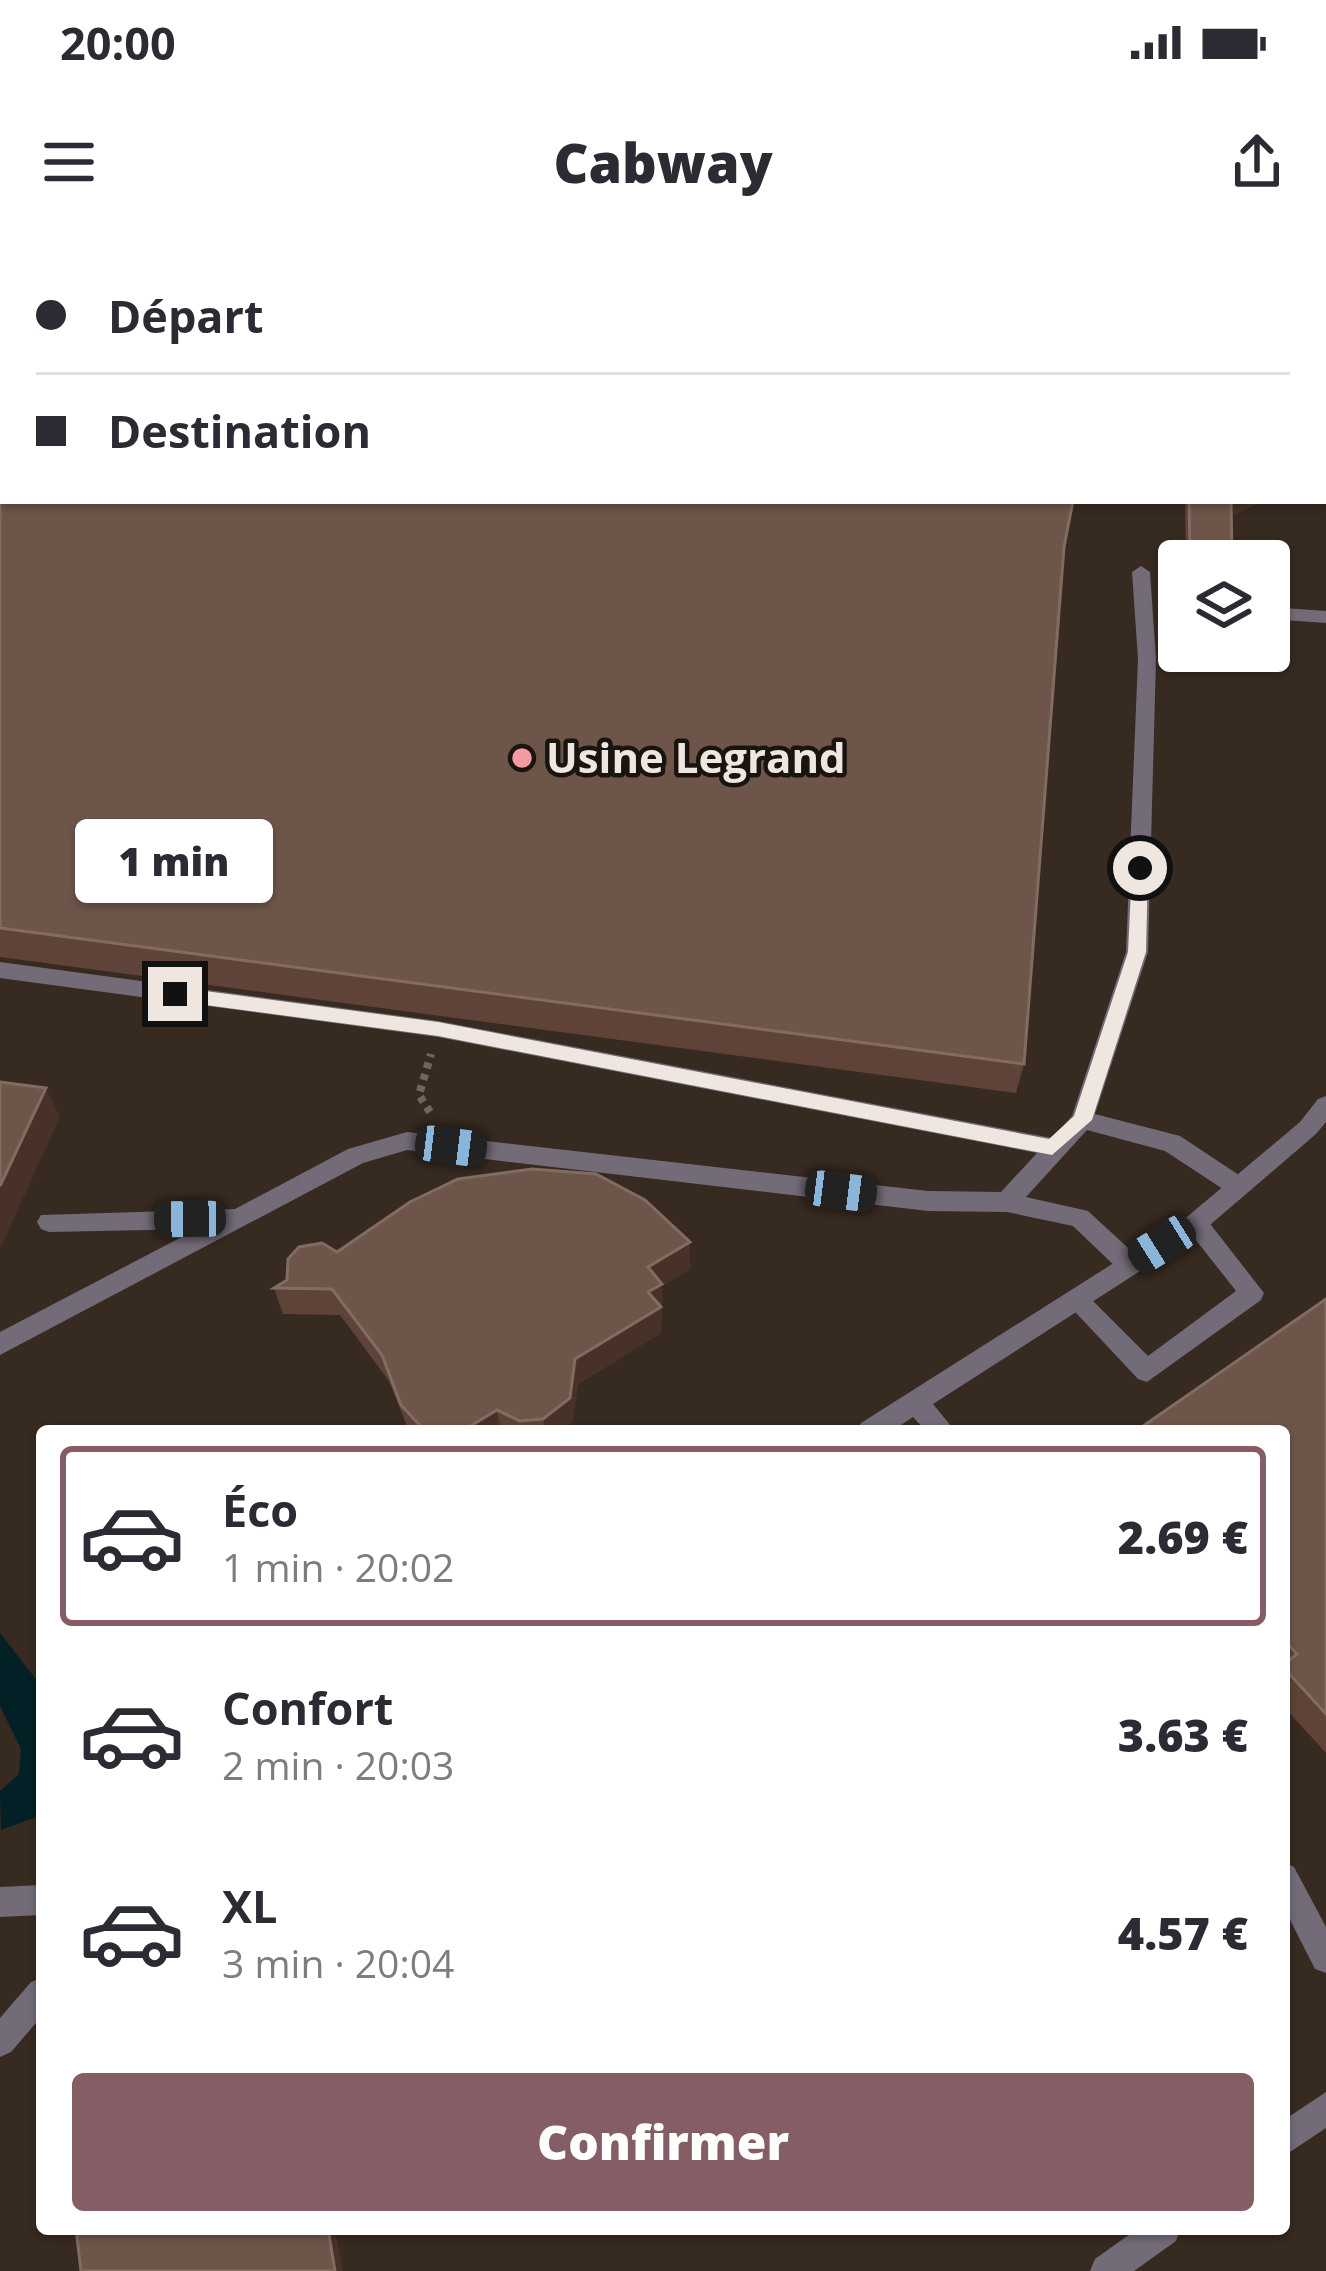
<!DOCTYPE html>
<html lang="fr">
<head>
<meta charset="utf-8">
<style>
  body { margin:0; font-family:"Open Sans",sans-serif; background:#f2f2f3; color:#2b2b33; height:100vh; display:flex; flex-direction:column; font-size:45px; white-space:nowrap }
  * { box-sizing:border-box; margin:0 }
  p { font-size:39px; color:#7c7c81 }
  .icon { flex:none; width:66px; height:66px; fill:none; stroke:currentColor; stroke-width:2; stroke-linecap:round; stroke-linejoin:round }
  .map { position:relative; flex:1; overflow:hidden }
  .panel { position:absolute; left:36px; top:1185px; width:1254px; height:810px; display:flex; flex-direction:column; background:#fff; border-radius:12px; box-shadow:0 3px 9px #0004 }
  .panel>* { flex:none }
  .banner { position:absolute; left:0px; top:0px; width:1326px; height:264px; box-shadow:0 3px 9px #0004; display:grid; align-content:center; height:264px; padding:0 36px; background:#fff }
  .buttons { position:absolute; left:1158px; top:300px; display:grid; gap:24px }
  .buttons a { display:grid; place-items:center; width:132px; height:132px; border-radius:12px; background:#fff; box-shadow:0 3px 9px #0004; font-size:60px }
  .end { position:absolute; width:54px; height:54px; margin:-27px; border:15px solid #efe6e0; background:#111; box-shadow:0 0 0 6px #111 }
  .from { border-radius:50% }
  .bubble { position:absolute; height:84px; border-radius:12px; background:#fff; box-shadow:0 3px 9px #0004; font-size:39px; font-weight:800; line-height:84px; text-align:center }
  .car { position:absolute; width:36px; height:72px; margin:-36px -18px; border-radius:15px; box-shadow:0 0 9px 3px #0007; background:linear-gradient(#222 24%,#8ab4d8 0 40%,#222 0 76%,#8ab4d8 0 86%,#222 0) }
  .banner b { display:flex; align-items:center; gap:42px; height:114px; font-size:45px }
  .banner b+b { border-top:3px solid #e1e1e2 }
  .banner i { width:30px; height:30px; background:#2b2b33 }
  ul { padding:21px 0 0; list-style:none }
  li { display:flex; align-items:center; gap:36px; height:180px; margin:0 24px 18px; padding:0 12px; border:6px solid transparent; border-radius:12px }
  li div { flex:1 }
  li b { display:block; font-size:45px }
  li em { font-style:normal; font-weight:800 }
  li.active { border-color:#855d65 }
  li>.icon { width:108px; height:108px; stroke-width:1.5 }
  .cta { display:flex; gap:24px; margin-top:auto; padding:24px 36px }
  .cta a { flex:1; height:138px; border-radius:12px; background:#855d65; color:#fff; font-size:48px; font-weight:800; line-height:138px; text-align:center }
  .status { display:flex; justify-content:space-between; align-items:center; height:84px; padding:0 60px; background:#fff; direction:ltr }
  .status svg { height:33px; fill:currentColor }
  header { display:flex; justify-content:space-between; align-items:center; height:156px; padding:0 36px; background:#fff; font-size:54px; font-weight:800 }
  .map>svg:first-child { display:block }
  .water { fill:#022025 }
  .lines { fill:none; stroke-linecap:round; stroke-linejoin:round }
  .path { stroke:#71665d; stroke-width:8; stroke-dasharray:6 6; stroke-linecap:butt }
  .lane { fill:#736c78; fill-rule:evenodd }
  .street { fill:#736c78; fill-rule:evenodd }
  .wall { fill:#5f4338 }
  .shaded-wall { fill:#483227 }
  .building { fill:#6e554a; stroke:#826c61; stroke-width:3 }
  .route { fill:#efe6e0 }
  .poi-dot { fill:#f49aa3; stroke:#1a1410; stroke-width:4.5 }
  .labels { text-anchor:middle; stroke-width:9; stroke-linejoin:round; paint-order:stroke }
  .poi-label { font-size:42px; font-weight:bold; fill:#efe6e0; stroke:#1a1410; text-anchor:start }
</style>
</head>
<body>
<div class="status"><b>20:00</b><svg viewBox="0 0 49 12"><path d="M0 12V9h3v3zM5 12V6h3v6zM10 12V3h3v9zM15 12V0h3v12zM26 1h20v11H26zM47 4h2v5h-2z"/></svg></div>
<header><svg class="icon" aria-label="menu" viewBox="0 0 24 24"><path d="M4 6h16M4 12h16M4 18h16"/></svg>Cabway<svg class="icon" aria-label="share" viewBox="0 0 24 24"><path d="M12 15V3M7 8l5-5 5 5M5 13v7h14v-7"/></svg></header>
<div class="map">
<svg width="1326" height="2031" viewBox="0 0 1326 2031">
  <rect width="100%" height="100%" fill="#372a20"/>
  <path class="water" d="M 0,1393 L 42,1447 L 42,1575 L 1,1590 L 0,1551 L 19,1534 L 21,1509 L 0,1466 Z"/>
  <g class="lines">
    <path class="path" d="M 430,872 L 419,855 L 431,814"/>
    <path class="lane" d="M 82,0 L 127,0 L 129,3 L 84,3 Z
      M 1323,122 L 1326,123 L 1326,133 L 1323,132 Z
      M 1141,326 L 1150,332 L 1156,419 L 1148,712 L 1095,874 L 1180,896 L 1245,939 L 1249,946 L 1245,953 L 1229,953 L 1165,911 L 1087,890 L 1026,957 L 1088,971 L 1138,1017 L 1141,1024 L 1138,1031 L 1120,1031 L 1073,986 L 1007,972 L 928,971 L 407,910 L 363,923 L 0,1115 L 0,1092 L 197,989 L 49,992 L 41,989 L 37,982 L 41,975 L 235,969 L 348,909 L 407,892 L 928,951 L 1001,952 L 1037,913 L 438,797 L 0,738 L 0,722 L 438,781 L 1052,898 L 1072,876 L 1126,712 L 1138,419 L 1132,332 Z
      M 1269,367 L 1326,371 L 1326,383 L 1269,379 Z
      M 1196,973 L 1204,976 L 1264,1053 L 1261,1060 L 1147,1142 L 1138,1139 L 1064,1060 L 1067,1053 L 1076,1050 L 1085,1053 L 1148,1116 L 1236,1051 L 1188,990 L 1184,983 L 1188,976 Z
      M 1326,1852 L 1326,1888 L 1284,1916 L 1284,1880 Z
      M 1137,1989 L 1180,1989 L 1176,2001 L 1134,2031 L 1090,2031 L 1095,2019 Z"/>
    <path class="street" d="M 1326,856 L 1326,882 L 1316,894 L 1204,990 L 933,1164 L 955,1191 L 926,1191 L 913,1177 L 892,1191 L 857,1191 L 861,1183 L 1188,976 L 1300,882 L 1318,859 Z
      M 1284,1622 L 1294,1627 L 1326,1687 L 1326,1733 L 1315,1729 L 1284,1668 Z
      M 42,1645 L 42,1675 L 0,1677 L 0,1647 Z
      M 42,1738 L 42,1776 L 11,1812 L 0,1817 L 0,1778 L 31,1742 Z"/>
  </g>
  <path class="wall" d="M 0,143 L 1064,307 L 1024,824 L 1016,853 L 0,717 Z
    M 1185,261 L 1263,261 L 1231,276 L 1232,316 L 1230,321 L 1186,321 Z
    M 690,1002 L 690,1029 L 662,1046 L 661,1093 L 578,1144 L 572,1182 L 561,1191 L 409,1191 L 389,1141 L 340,1075 L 283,1074 L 274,1048 L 337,1012 Z
    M 1326,1059 L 1326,1513 L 1284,1467 L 1284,1191 Z"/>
  <path class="shaded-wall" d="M 1236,261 L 1263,261 L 1226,278 L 1231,263 Z
    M 46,848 L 60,877 L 0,1009 L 0,946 Z
    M 690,1002 L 690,1029 L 662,1046 L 661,1093 L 578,1144 L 572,1182 L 561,1191 L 545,1191 L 543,1179 L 575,1119 L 648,1027 Z
    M 497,1170 L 501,1191 L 462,1191 Z
    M 328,1989 L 335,1989 L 343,2031 L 335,2031 Z"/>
  <path class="building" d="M 634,0 L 905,0 L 904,3 L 633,3 Z
    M 0,143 L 3,144 L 3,261 L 1073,261 L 1064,307 L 1024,824 L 0,688 Z
    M 1189,261 L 1236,261 L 1231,263 L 1232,316 L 1190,312 Z
    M 0,842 L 46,848 L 0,946 Z
    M 532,929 L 596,934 L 645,960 L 690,1002 L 648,1027 L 662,1044 L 648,1052 L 661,1067 L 575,1119 L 570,1158 L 543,1179 L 520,1181 L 497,1170 L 462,1191 L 425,1191 L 401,1165 L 382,1115 L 332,1049 L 274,1048 L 287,1040 L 288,1019 L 299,1007 L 322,1003 L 337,1012 L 410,962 L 458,939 Z
    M 1326,1059 L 1326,1474 L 1284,1428 L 1284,1424 L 1297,1414 L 1284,1400 L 1284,1388 L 1287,1386 L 1284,1383 L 1284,1191 L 1136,1191 Z
    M 76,1989 L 328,1989 L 335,2031 L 81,2031 Z"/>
  <path class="route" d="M 1140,622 L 1148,628 L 1146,712 L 1092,880 L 1052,915 L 438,796 L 175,761 L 166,754 L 175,747 L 438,782 L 1049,899 L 1074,876 L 1128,712 L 1132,628 Z"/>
  <circle class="poi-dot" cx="522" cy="518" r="12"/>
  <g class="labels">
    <g class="poi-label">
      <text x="546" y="533">Usine Legrand</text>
    </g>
  </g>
</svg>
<div class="buttons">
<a><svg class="icon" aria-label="layers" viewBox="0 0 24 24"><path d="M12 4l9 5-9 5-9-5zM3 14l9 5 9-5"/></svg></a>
</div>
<i class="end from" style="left:1140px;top:628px"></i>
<i class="end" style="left:175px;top:754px"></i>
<div class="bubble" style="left:75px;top:579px;width:198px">1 min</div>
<i class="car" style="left:451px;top:906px;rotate:97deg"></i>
<i class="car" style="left:841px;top:951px;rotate:97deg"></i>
<i class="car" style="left:190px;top:979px;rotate:269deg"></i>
<i class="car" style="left:1162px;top:1004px;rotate:238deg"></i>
<div class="banner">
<b><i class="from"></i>Départ</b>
<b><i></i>Destination</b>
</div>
<section class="panel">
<ul>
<li class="active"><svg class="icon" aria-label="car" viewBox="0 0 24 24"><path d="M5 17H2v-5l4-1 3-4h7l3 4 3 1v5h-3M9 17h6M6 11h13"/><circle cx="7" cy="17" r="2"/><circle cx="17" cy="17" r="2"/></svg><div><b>Éco</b><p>1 min · 20:02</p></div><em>2.69 €</em></li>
<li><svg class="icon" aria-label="car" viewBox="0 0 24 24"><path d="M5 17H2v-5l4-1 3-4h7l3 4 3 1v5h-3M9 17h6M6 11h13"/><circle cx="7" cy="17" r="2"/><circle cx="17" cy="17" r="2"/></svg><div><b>Confort</b><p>2 min · 20:03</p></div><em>3.63 €</em></li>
<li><svg class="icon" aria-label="car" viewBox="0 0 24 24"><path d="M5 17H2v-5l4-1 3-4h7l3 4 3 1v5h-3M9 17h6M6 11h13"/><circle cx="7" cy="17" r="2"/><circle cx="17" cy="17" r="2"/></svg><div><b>XL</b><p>3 min · 20:04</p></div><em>4.57 €</em></li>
</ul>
<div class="cta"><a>Confirmer</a></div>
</section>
</div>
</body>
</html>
